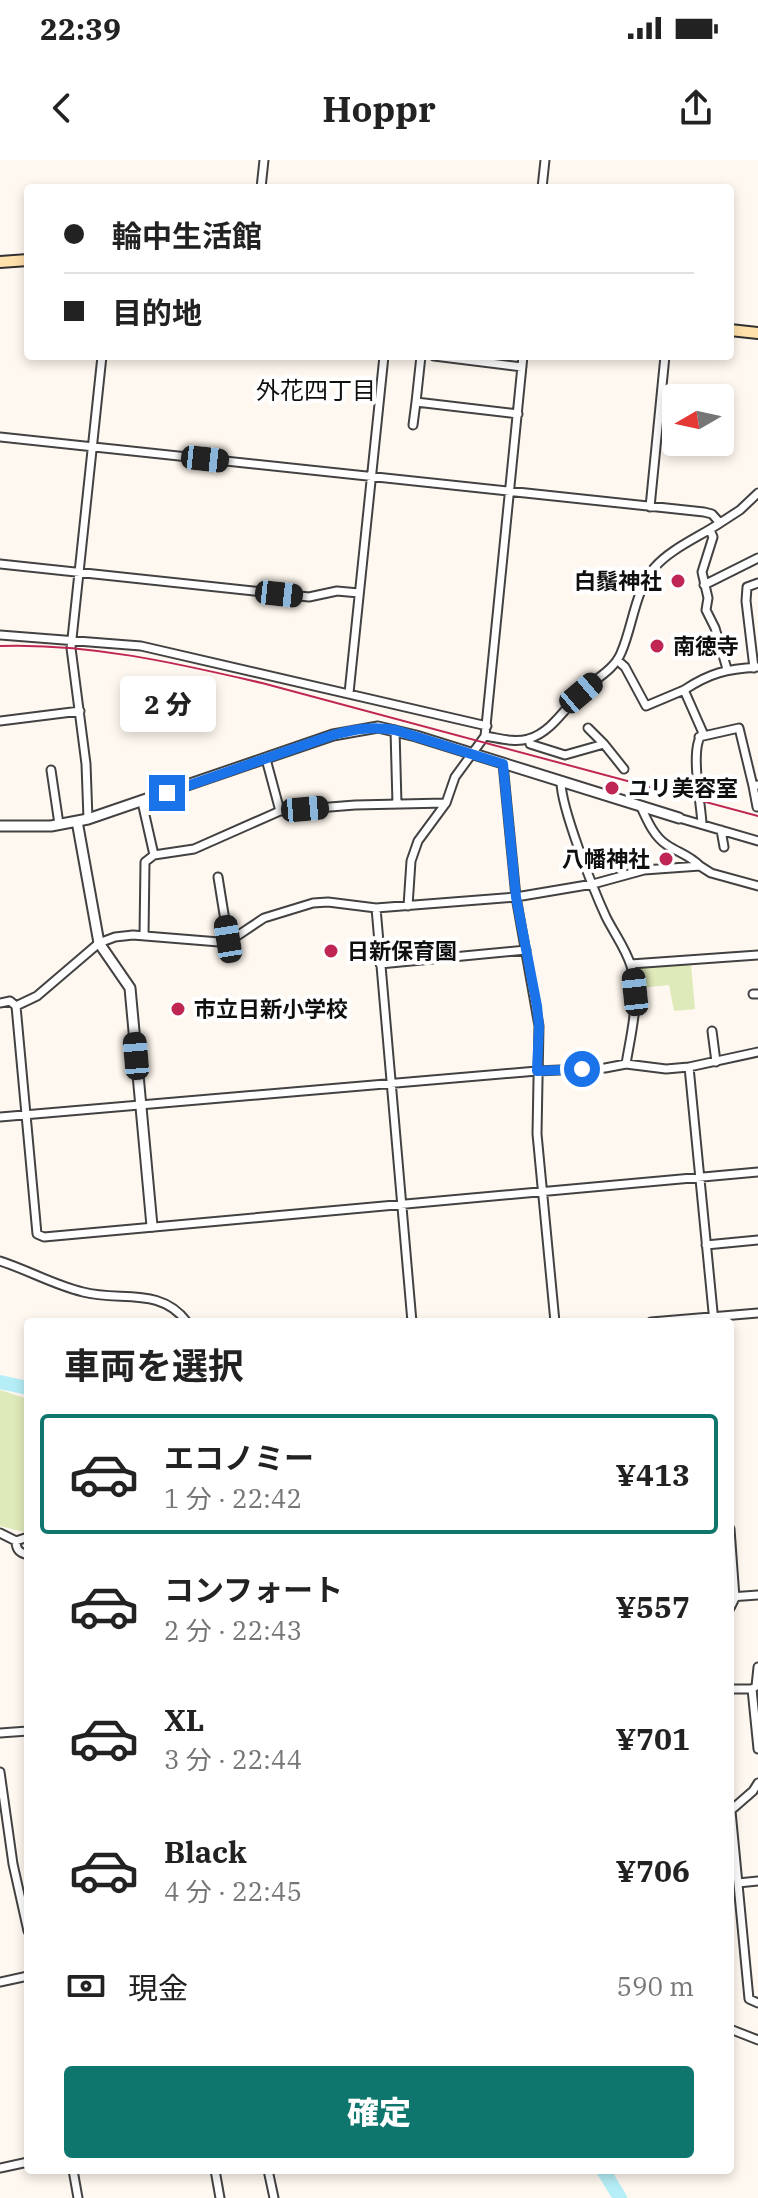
<!DOCTYPE html>
<html lang="ja">
<head>
<meta charset="utf-8">
<style>
  body { margin:0; font-family:"IBM Plex Serif","Noto Sans JP",serif; background:#f2f2f2; color:#222; height:100vh; display:flex; flex-direction:column; font-size:30px; white-space:nowrap }
  * { box-sizing:border-box; margin:0 }
  p { font-size:26px; color:#767676 }
  .icon { flex:none; width:44px; height:44px; fill:none; stroke:currentColor; stroke-width:2; stroke-linecap:round; stroke-linejoin:round }
  .map { position:relative; flex:1; overflow:hidden }
  .side { position:absolute; left:24px; top:1158px; width:710px; height:856px; display:flex; flex-direction:column; background:#fff; border-radius:8px; box-shadow:0 4px 12px #0003 }
  .side>* { flex:none }
  .guide { position:absolute; left:24px; top:24px; width:710px; height:176px; border-radius:8px; box-shadow:0 4px 12px #0003; display:grid; align-content:center; height:176px; padding:0 40px; background:#fff }
  .needle { width:52px; rotate:261deg }
  .fabs { position:absolute; left:662px; top:224px; display:grid; gap:16px }
  .fabs a { display:grid; place-items:center; width:72px; height:72px; border-radius:8px; background:#fff; box-shadow:0 4px 12px #0003; font-size:40px }
  .end { position:absolute; width:36px; height:36px; margin:-18px; border:10px solid #1a73e8; background:#fff; box-shadow:0 0 0 4px #fff }
  .from { border-radius:50% }
  .bubble { position:absolute; height:56px; border-radius:8px; background:#fff; box-shadow:0 4px 12px #0003; font-size:26px; font-weight:800; line-height:56px; text-align:center }
  .car { position:absolute; width:24px; height:48px; margin:-24px -12px; border-radius:10px; box-shadow:0 0 6px 2px #0007; background:linear-gradient(#222 24%,#8ab4d8 0 40%,#222 0 76%,#8ab4d8 0 86%,#222 0) }
  .guide b { display:flex; align-items:center; gap:28px; height:76px; font-size:30px }
  .guide b+b { border-top:2px solid #e0e0e0 }
  .guide i { width:20px; height:20px; background:#222 }
  ul { padding:0; list-style:none }
  li { display:flex; align-items:center; gap:24px; height:120px; margin:0 16px 12px; padding:0 24px; border:4px solid transparent; border-radius:8px }
  li div { flex:1 }
  li b { display:block; font-size:30px }
  li em { font-style:normal; font-weight:800 }
  li.current { border-color:#0f766e }
  li>.icon { width:72px; height:72px; stroke-width:1.5 }
  h2 { padding:0 40px; font-size:36px; line-height:96px }
  .pay { display:flex; align-items:center; gap:20px; height:88px; padding:0 40px; font-size:30px }
  .pay p { margin-inline-start:auto }
  .action { display:flex; gap:16px; margin-top:auto; padding:16px 40px }
  .action a { flex:1; height:92px; border-radius:8px; background:#0f766e; color:#fff; font-size:32px; font-weight:800; line-height:92px; text-align:center }
  .status { display:flex; justify-content:space-between; align-items:center; height:56px; padding:0 40px; background:#fff; direction:ltr }
  .status svg { height:22px; fill:currentColor }
  header { display:flex; justify-content:space-between; align-items:center; height:104px; padding:0 40px; background:#fff; font-size:36px; font-weight:800 }
  .map>svg:first-child { display:block }
  .green { fill:#dfeaba }
  .lines { fill:none; stroke-linecap:round; stroke-linejoin:round }
  .river { stroke:#b5eef6; stroke-width:14 }
  .minor-casing { stroke:#424242; stroke-width:11 }
  .tertiary-casing { stroke:#424242; stroke-width:13 }
  .secondary-casing { stroke:#313131; stroke-width:14 }
  .minor { stroke:#fff; stroke-width:7 }
  .tertiary { stroke:#fff; stroke-width:9 }
  .secondary { stroke:#ffe1ac; stroke-width:10 }
  .rail { stroke:#bf2654; stroke-width:2 }
  .route { stroke:#1a73e8; stroke-width:10 }
  .poi-dot { fill:#bf2654; stroke:#fff; stroke-width:3 }
  .labels { text-anchor:middle; stroke-width:8; stroke-linejoin:round; paint-order:stroke }
  .poi-label { font-size:22px; font-weight:bold; fill:#0f0f0f; stroke:#fff; text-anchor:start }
  .neighbourhood-label { font-size:24px; fill:#0f0f0f; stroke:#fff }
</style>
</head>
<body>
<div class="status"><b>22:39</b><svg viewBox="0 0 49 12"><path d="M0 12V9h3v3zM5 12V6h3v6zM10 12V3h3v9zM15 12V0h3v12zM26 1h20v11H26zM47 4h2v5h-2z"/></svg></div>
<header><svg class="icon" aria-label="back" viewBox="0 0 24 24"><path d="M15 5l-7 7 7 7"/></svg>Hoppr<svg class="icon" aria-label="share" viewBox="0 0 24 24"><path d="M12 15V3M7 8l5-5 5 5M5 13v7h14v-7"/></svg></header>
<div class="map">
<svg width="758" height="2038" viewBox="0 0 758 2038">
  <rect width="100%" height="100%" fill="#fff8f0"/>
  <path class="green" d="M 691,804 L 695,849 L 674,851 L 669,825 L 641,828 L 637,808 Z
    M 0,1230 L 28,1239 L 28,1373 L 0,1366 Z"/>
  <g class="lines">
    <path class="river" d="M 0,1222 L 28,1228
      M 603,2010 L 620,2038"/>
    <defs>
      <path id="minor" d="M 261,28 L 264,0
        M 542,28 L 545,0
        M 421,196 L 416,242 L 518,254
        M 434,196 L 522,207
        M 413,265 L 416,242
        M 0,277 L 704,352 L 712,354 L 720,363 L 740,350 L 758,333
        M 650,347 L 665,196
        M 710,370 L 713,377 L 702,412 L 708,438 L 706,450 L 715,468 L 727,509
        M 0,404 L 309,437 L 337,431 L 359,433
        M 704,425 L 758,398
        M 0,475 L 141,486 L 487,566
        M 617,500 L 625,507 L 646,546 L 684,530
        M 754,508 L 746,441 L 747,427 L 758,423
        M 349,533 L 384,196
        M 0,561 L 80,551
        M 588,568 L 604,584
        M 395,570 L 397,644
        M 485,576 C 499,578 514,583 528,579 C 551,573 566,547 582,531 C 595,519 614,510 621,493 C 633,466 634,433 654,408 C 670,389 699,377 720,363
        M 699,577 L 739,568 L 753,626 L 758,625
        M 529,579 L 530,584 L 565,595 L 604,584 L 624,609
        M 266,599 L 280,651
        M 503,604 L 516,737 L 539,866 L 537,974 L 555,1162
        M 51,610 L 59,664
        M 561,622 C 561,648 594,731 606,757 C 614,773 626,789 631,806 C 641,837 631,873 626,904
        M 753,626 L 757,647
        M 142,642 L 154,695 L 145,702 L 144,776
        M 641,647 C 647,660 654,677 667,685 C 679,693 689,695 700,706
        M 679,658 L 758,681
        M 88,659 L 86,604 L 71,488 L 102,196
        M 702,664 C 701,642 689,586 703,573 L 684,530 C 710,513 726,509 758,507
        M 721,670 L 724,687
        M 154,695 L 194,689 L 280,651 L 355,645 L 446,643
        M 218,717 L 228,779
        M 408,746 L 411,701 L 418,681 L 446,643 L 455,617 L 485,576 L 523,196
        M 376,748 L 412,1162
        M 380,804 L 526,790
        M 631,804 L 758,795
        M 753,834 L 758,834
        M 0,843 L 10,841 L 16,846 L 37,836 L 99,783 L 115,777 L 133,775 L 219,782 L 234,778 L 264,758 L 313,743 L 328,742 L 376,748 L 516,737 L 593,724 L 644,710 L 700,706 L 711,713 L 758,726
        M 16,846 L 37,1074 L 44,1077 L 758,1012
        M 712,871 L 716,902
        M 689,907 L 714,1162
        M 0,957 L 537,911 L 605,908 L 626,904 L 666,909 L 689,907 L 758,892
        M 706,1085 L 758,1080
        M 0,1101 C 28,1110 54,1125 83,1132 C 120,1142 160,1126 187,1162
        M 651,1162 L 758,1153
        M 730,1369 L 735,1438 L 730,1448
        M 0,1373 L 16,1381
        M 28,1377 L 16,1381 C 16,1390 20,1393 28,1395
        M 730,1437 L 758,1435
        M 758,1507 L 756,1526 L 752,1529 L 758,1589
        M 730,1529 L 752,1529
        M 0,1573 L 28,1571
        M 0,1612 L 13,1704 L 28,1771
        M 730,1651 L 753,1631 L 758,1623
        M 731,1651 L 749,1839 L 758,1843
        M 738,1723 L 758,1721
        M 0,1822 L 28,1816
        M 730,1869 L 758,1880
        M 0,2008 L 28,2002
        M 73,2010 L 78,2038
        M 215,2010 L 220,2038
        M 268,2010 L 274,2038"/>
      <path id="tertiary" d="M 77,661 L 99,783 L 130,828 L 152,1066
        M 0,666 L 51,666 L 88,659 L 333,575 L 378,567 L 416,576 L 679,658"/>
      <path id="secondary" d="M 0,102 L 28,100
        M 730,170 L 758,173"/>
    </defs>
    <use href="#minor" class="minor-casing"/>
    <use href="#tertiary" class="tertiary-casing"/>
    <use href="#secondary" class="secondary-casing"/>
    <use href="#minor" class="minor"/>
    <use href="#tertiary" class="tertiary"/>
    <use href="#secondary" class="secondary"/>
    <path class="rail" d="M 0,486 C 89,483 176,503 262,523 L 758,656"/>
  </g>
  <g class="lines">
    <path class="route" d="M 167,633 L 333,575 C 355,569 373,566 395,570 L 503,604 L 516,737 L 537,846 L 539,866 L 537,911 L 582,909"/>
  </g>
  <g class="poi-dot">
    <circle cx="678" cy="421" r="8"/>
    <circle cx="657" cy="486" r="8"/>
    <circle cx="612" cy="628" r="8"/>
    <circle cx="666" cy="699" r="8"/>
    <circle cx="331" cy="791" r="8"/>
    <circle cx="178" cy="849" r="8"/>
  </g>
  <g class="labels">
    <g class="poi-label">
      <text x="662" y="429" text-anchor="end">白鬚神社</text>
      <text x="673" y="494">南徳寺</text>
      <text x="628" y="636">ユリ美容室</text>
      <text x="650" y="707" text-anchor="end">八幡神社</text>
      <text x="347" y="799">日新保育園</text>
      <text x="194" y="857">市立日新小学校</text>
    </g>
    <g class="neighbourhood-label">
      <text x="316" y="239">外花四丁目</text>
    </g>
  </g>
</svg>
<div class="fabs">
<a><svg class="needle" viewBox="-14 -14 28 28"><path d="M0-13l5 13h-10z" fill="#e53935"/><path d="M0 13l5-13h-10z" fill="#767676"/></svg></a>
</div>
<i class="end from" style="left:582px;top:909px"></i>
<i class="end" style="left:167px;top:633px"></i>
<div class="bubble" style="left:120px;top:516px;width:96px">2 分</div>
<i class="car" style="left:205px;top:299px;rotate:96deg"></i>
<i class="car" style="left:279px;top:434px;rotate:96deg"></i>
<i class="car" style="left:581px;top:533px;rotate:50deg"></i>
<i class="car" style="left:305px;top:649px;rotate:85deg"></i>
<i class="car" style="left:228px;top:779px;rotate:351deg"></i>
<i class="car" style="left:635px;top:832px;rotate:354deg"></i>
<i class="car" style="left:136px;top:896px;rotate:355deg"></i>
<div class="guide">
<b><i class="from"></i>輪中生活館</b>
<b><i></i>目的地</b>
</div>
<section class="side">
<h2>車両を選択</h2>
<ul>
<li class="current"><svg class="icon" aria-label="car" viewBox="0 0 24 24"><path d="M5 17H2v-5l4-1 3-4h7l3 4 3 1v5h-3M9 17h6M6 11h13"/><circle cx="7" cy="17" r="2"/><circle cx="17" cy="17" r="2"/></svg><div><b>エコノミー</b><p>1 分 · 22:42</p></div><em>¥413</em></li>
<li><svg class="icon" aria-label="car" viewBox="0 0 24 24"><path d="M5 17H2v-5l4-1 3-4h7l3 4 3 1v5h-3M9 17h6M6 11h13"/><circle cx="7" cy="17" r="2"/><circle cx="17" cy="17" r="2"/></svg><div><b>コンフォート</b><p>2 分 · 22:43</p></div><em>¥557</em></li>
<li><svg class="icon" aria-label="car" viewBox="0 0 24 24"><path d="M5 17H2v-5l4-1 3-4h7l3 4 3 1v5h-3M9 17h6M6 11h13"/><circle cx="7" cy="17" r="2"/><circle cx="17" cy="17" r="2"/></svg><div><b>XL</b><p>3 分 · 22:44</p></div><em>¥701</em></li>
<li><svg class="icon" aria-label="car" viewBox="0 0 24 24"><path d="M5 17H2v-5l4-1 3-4h7l3 4 3 1v5h-3M9 17h6M6 11h13"/><circle cx="7" cy="17" r="2"/><circle cx="17" cy="17" r="2"/></svg><div><b>Black</b><p>4 分 · 22:45</p></div><em>¥706</em></li>
</ul>
<div class="pay"><svg class="icon" aria-label="cash" viewBox="0 0 24 24"><path d="M3 7h18v10H3z"/><circle cx="12" cy="12" r="2"/></svg>現金<p>590 m</p></div>
<div class="action"><a>確定</a></div>
</section>
</div>
</body>
</html>
